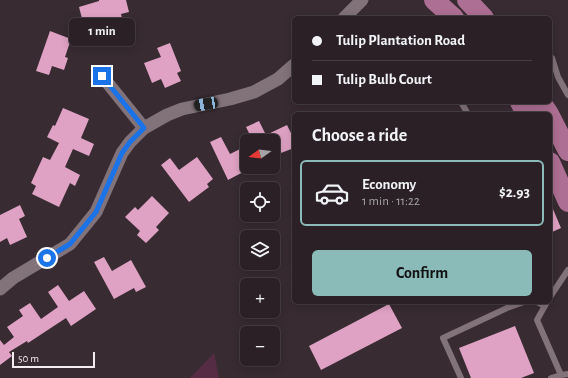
<!DOCTYPE html>
<html lang="en">
<head>
<meta charset="utf-8">
<style>
  body { margin:0; font-family:"Alegreya Sans",sans-serif; background:#32282e; color:#f1f3f6; height:100vh; display:flex; flex-direction:column; font-size:15px; white-space:nowrap }
  * { box-sizing:border-box; margin:0 }
  p { font-size:13px; color:#a5a3a7 }
  .icon { flex:none; width:22px; height:22px; fill:none; stroke:currentColor; stroke-width:2; stroke-linecap:round; stroke-linejoin:round }
  .map { position:relative; flex:1; overflow:hidden }
  .details { position:absolute; left:292px; top:112px; width:260px; height:192px; display:flex; flex-direction:column; background:#2a2026; border-radius:6px; box-shadow:0 2px 10px #0003,0 0 0 1px #463e43 }
  .details>* { flex:none }
  .hud { position:absolute; left:292px; top:16px; width:260px; height:88px; border-radius:6px; box-shadow:0 2px 10px #0003,0 0 0 1px #463e43; display:grid; align-content:center; height:88px; padding:0 20px; background:#2a2026 }
  .needle { width:26px; rotate:255deg }
  .tools { position:absolute; left:240px; top:134px; display:grid; gap:8px }
  .tools a { display:grid; place-items:center; width:40px; height:40px; border-radius:6px; background:#2a2026; box-shadow:0 2px 10px #0003,0 0 0 1px #463e43; font-size:20px }
  .scale { position:absolute; left:12px; bottom:10px; width:83px; box-sizing:border-box; padding-left:4px; border:2px solid #f4ebf0; border-top:0; font-size:11px; line-height:14px; white-space:nowrap; color:#f4ebf0; -webkit-text-stroke:3px #382b32; paint-order:stroke }
  .end { position:absolute; width:18px; height:18px; margin:-9px; border:5px solid #1a73e8; background:#fff; box-shadow:0 0 0 2px #fff }
  .from { border-radius:50% }
  .bubble { position:absolute; height:28px; border-radius:6px; background:#2a2026; box-shadow:0 2px 10px #0003,0 0 0 1px #463e43; font-size:13px; font-weight:700; line-height:28px; text-align:center }
  .car { position:absolute; width:12px; height:24px; margin:-12px -6px; border-radius:5px; box-shadow:0 0 3px 1px #0007; background:linear-gradient(#222 24%,#8ab4d8 0 40%,#222 0 76%,#8ab4d8 0 86%,#222 0) }
  .hud b { display:flex; align-items:center; gap:14px; height:38px; font-size:15px }
  .hud b+b { border-top:1px solid #463e43 }
  .hud i { width:10px; height:10px; background:#f1f3f6 }
  ul { padding:0; list-style:none }
  li { display:flex; align-items:center; gap:12px; height:66px; margin:0 8px 6px; padding:0 12px; border:2px solid transparent; border-radius:6px }
  li div { flex:1 }
  li b { display:block; font-size:15px }
  li em { font-style:normal; font-weight:700 }
  li.on { border-color:#8bbbb9 }
  li>.icon { width:36px; height:36px; stroke-width:1.5 }
  h2 { padding:0 20px; font-size:18px; line-height:48px }
  .cta { display:flex; gap:8px; margin-top:auto; padding:8px 20px }
  .cta a { flex:1; height:46px; border-radius:6px; background:#8bbbb9; color:#111; font-size:16px; font-weight:700; line-height:46px; text-align:center }
  .map>svg:first-child { display:block }
  .green { fill:#552c44 }
  .building { fill:#dfa2c4 }
  .lines { fill:none; stroke-linecap:round; stroke-linejoin:round }
  .service { stroke:#82727a; stroke-width:6 }
  .minor { stroke:#82727a; stroke-width:13 }
  .primary { stroke:#ad6f93; stroke-width:20 }
  .route { stroke:#1a73e8; stroke-width:5 }
</style>
</head>
<body>
<div class="map">
<svg width="568" height="378" viewBox="0 0 568 378">
  <rect width="100%" height="100%" fill="#382b32"/>
  <path class="green" d="M 214,353 L 219,378 L 190,378 Z"/>
  <path class="building" d="M 99,0 L 126,0 L 129,12 L 121,14 L 125,32 L 113,35 L 111,27 L 86,34 L 79,7 L 99,1 Z
    M 50,31 L 71,39 L 65,57 L 68,58 L 64,70 L 52,66 L 49,75 L 36,71 Z
    M 170,43 L 181,71 L 177,73 L 181,81 L 165,88 L 161,79 L 152,83 L 144,63 L 161,57 L 157,48 Z
    M 63,108 L 89,119 L 81,138 L 94,144 L 89,156 L 73,149 L 65,167 L 80,175 L 75,186 L 70,183 L 59,207 L 32,194 L 36,186 L 31,183 L 43,157 L 50,160 L 59,143 L 47,137 L 53,125 L 55,126 Z
    M 259,121 L 266,135 L 287,125 L 294,139 L 294,148 L 273,156 L 273,141 L 253,141 L 246,127 Z
    M 221,137 L 230,154 L 244,147 L 247,153 L 247,170 L 228,180 L 210,142 Z
    M 197,157 L 213,179 L 207,184 L 209,187 L 189,202 L 161,165 L 170,158 L 179,170 Z
    M 152,196 L 169,213 L 156,227 L 159,230 L 146,243 L 137,235 L 140,231 L 125,217 L 135,207 L 138,210 Z
    M 550,202 L 561,228 L 550,233 Z
    M 20,205 L 25,216 L 19,219 L 27,237 L 10,245 L 7,238 L 0,242 L 0,215 Z
    M 104,257 L 112,271 L 131,260 L 146,287 L 136,292 L 134,288 L 114,299 L 94,262 Z
    M 58,285 L 69,301 L 84,291 L 96,309 L 71,326 L 66,318 L 28,343 L 27,341 L 9,352 L 12,356 L 0,365 L 0,340 L 4,345 L 14,337 L 7,327 L 23,316 L 19,310 L 30,303 L 41,319 L 58,307 L 48,292 Z
    M 389,304 L 402,328 L 321,370 L 309,346 Z
    M 515,326 L 534,373 L 521,378 L 471,378 L 459,348 Z"/>
  <g class="lines">
    <path class="service" d="M 550,57 L 552,58 L 558,77 L 568,95
      M 461,102 L 468,114
      M 550,297 L 568,270
      M 537,302 L 545,306
      M 547,302 L 537,320 L 561,375 L 568,374
      M 461,378 L 443,338 L 507,308 L 524,302
      M 551,378 L 561,375"/>
    <path class="minor" d="M 344,18 L 362,0
      M 102,76 L 144,128
      M 0,289 L 13,278 L 70,244 L 96,212 L 122,153 L 130,142 L 144,128 L 167,115 L 182,109 L 230,99 L 254,92 L 278,79 L 294,65"/>
    <path class="primary" d="M 434,0 L 454,18
      M 467,0 L 484,18
      M 520,102 L 526,114
      M 541,102 L 549,114
      M 550,116 L 568,151
      M 550,162 L 568,202"/>
  </g>
  <g class="lines">
    <path class="route" d="M 47,258 L 70,244 L 96,212 L 122,153 L 130,142 L 144,128 L 102,76"/>
  </g>
</svg>
<div class="tools">
<a><svg class="needle" viewBox="-14 -14 28 28"><path d="M0-13l5 13h-10z" fill="#e53935"/><path d="M0 13l5-13h-10z" fill="#a5a3a7"/></svg></a>
<a><svg class="icon" aria-label="locate" viewBox="0 0 24 24"><circle cx="12" cy="12" r="6"/><path d="M12 2v4M12 18v4M2 12h4M18 12h4"/></svg></a>
<a><svg class="icon" aria-label="layers" viewBox="0 0 24 24"><path d="M12 4l9 5-9 5-9-5zM3 14l9 5 9-5"/></svg></a>
<a>+</a>
<a>−</a>
</div>
<div class="scale">50 m</div>
<i class="end from" style="left:47px;top:258px"></i>
<i class="end" style="left:102px;top:76px"></i>
<div class="bubble" style="left:69px;top:18px;width:66px">1 min</div>
<i class="car" style="left:206px;top:104px;rotate:260deg"></i>
<div class="hud">
<b><i class="from"></i>Tulip Plantation Road</b>
<b><i></i>Tulip Bulb Court</b>
</div>
<section class="details">
<h2>Choose a ride</h2>
<ul>
<li class="on"><svg class="icon" aria-label="car" viewBox="0 0 24 24"><path d="M5 17H2v-5l4-1 3-4h7l3 4 3 1v5h-3M9 17h6M6 11h13"/><circle cx="7" cy="17" r="2"/><circle cx="17" cy="17" r="2"/></svg><div><b>Economy</b><p>1 min · 11:22</p></div><em>$2.93</em></li>
</ul>
<div class="cta"><a>Confirm</a></div>
</section>
</div>
</body>
</html>
